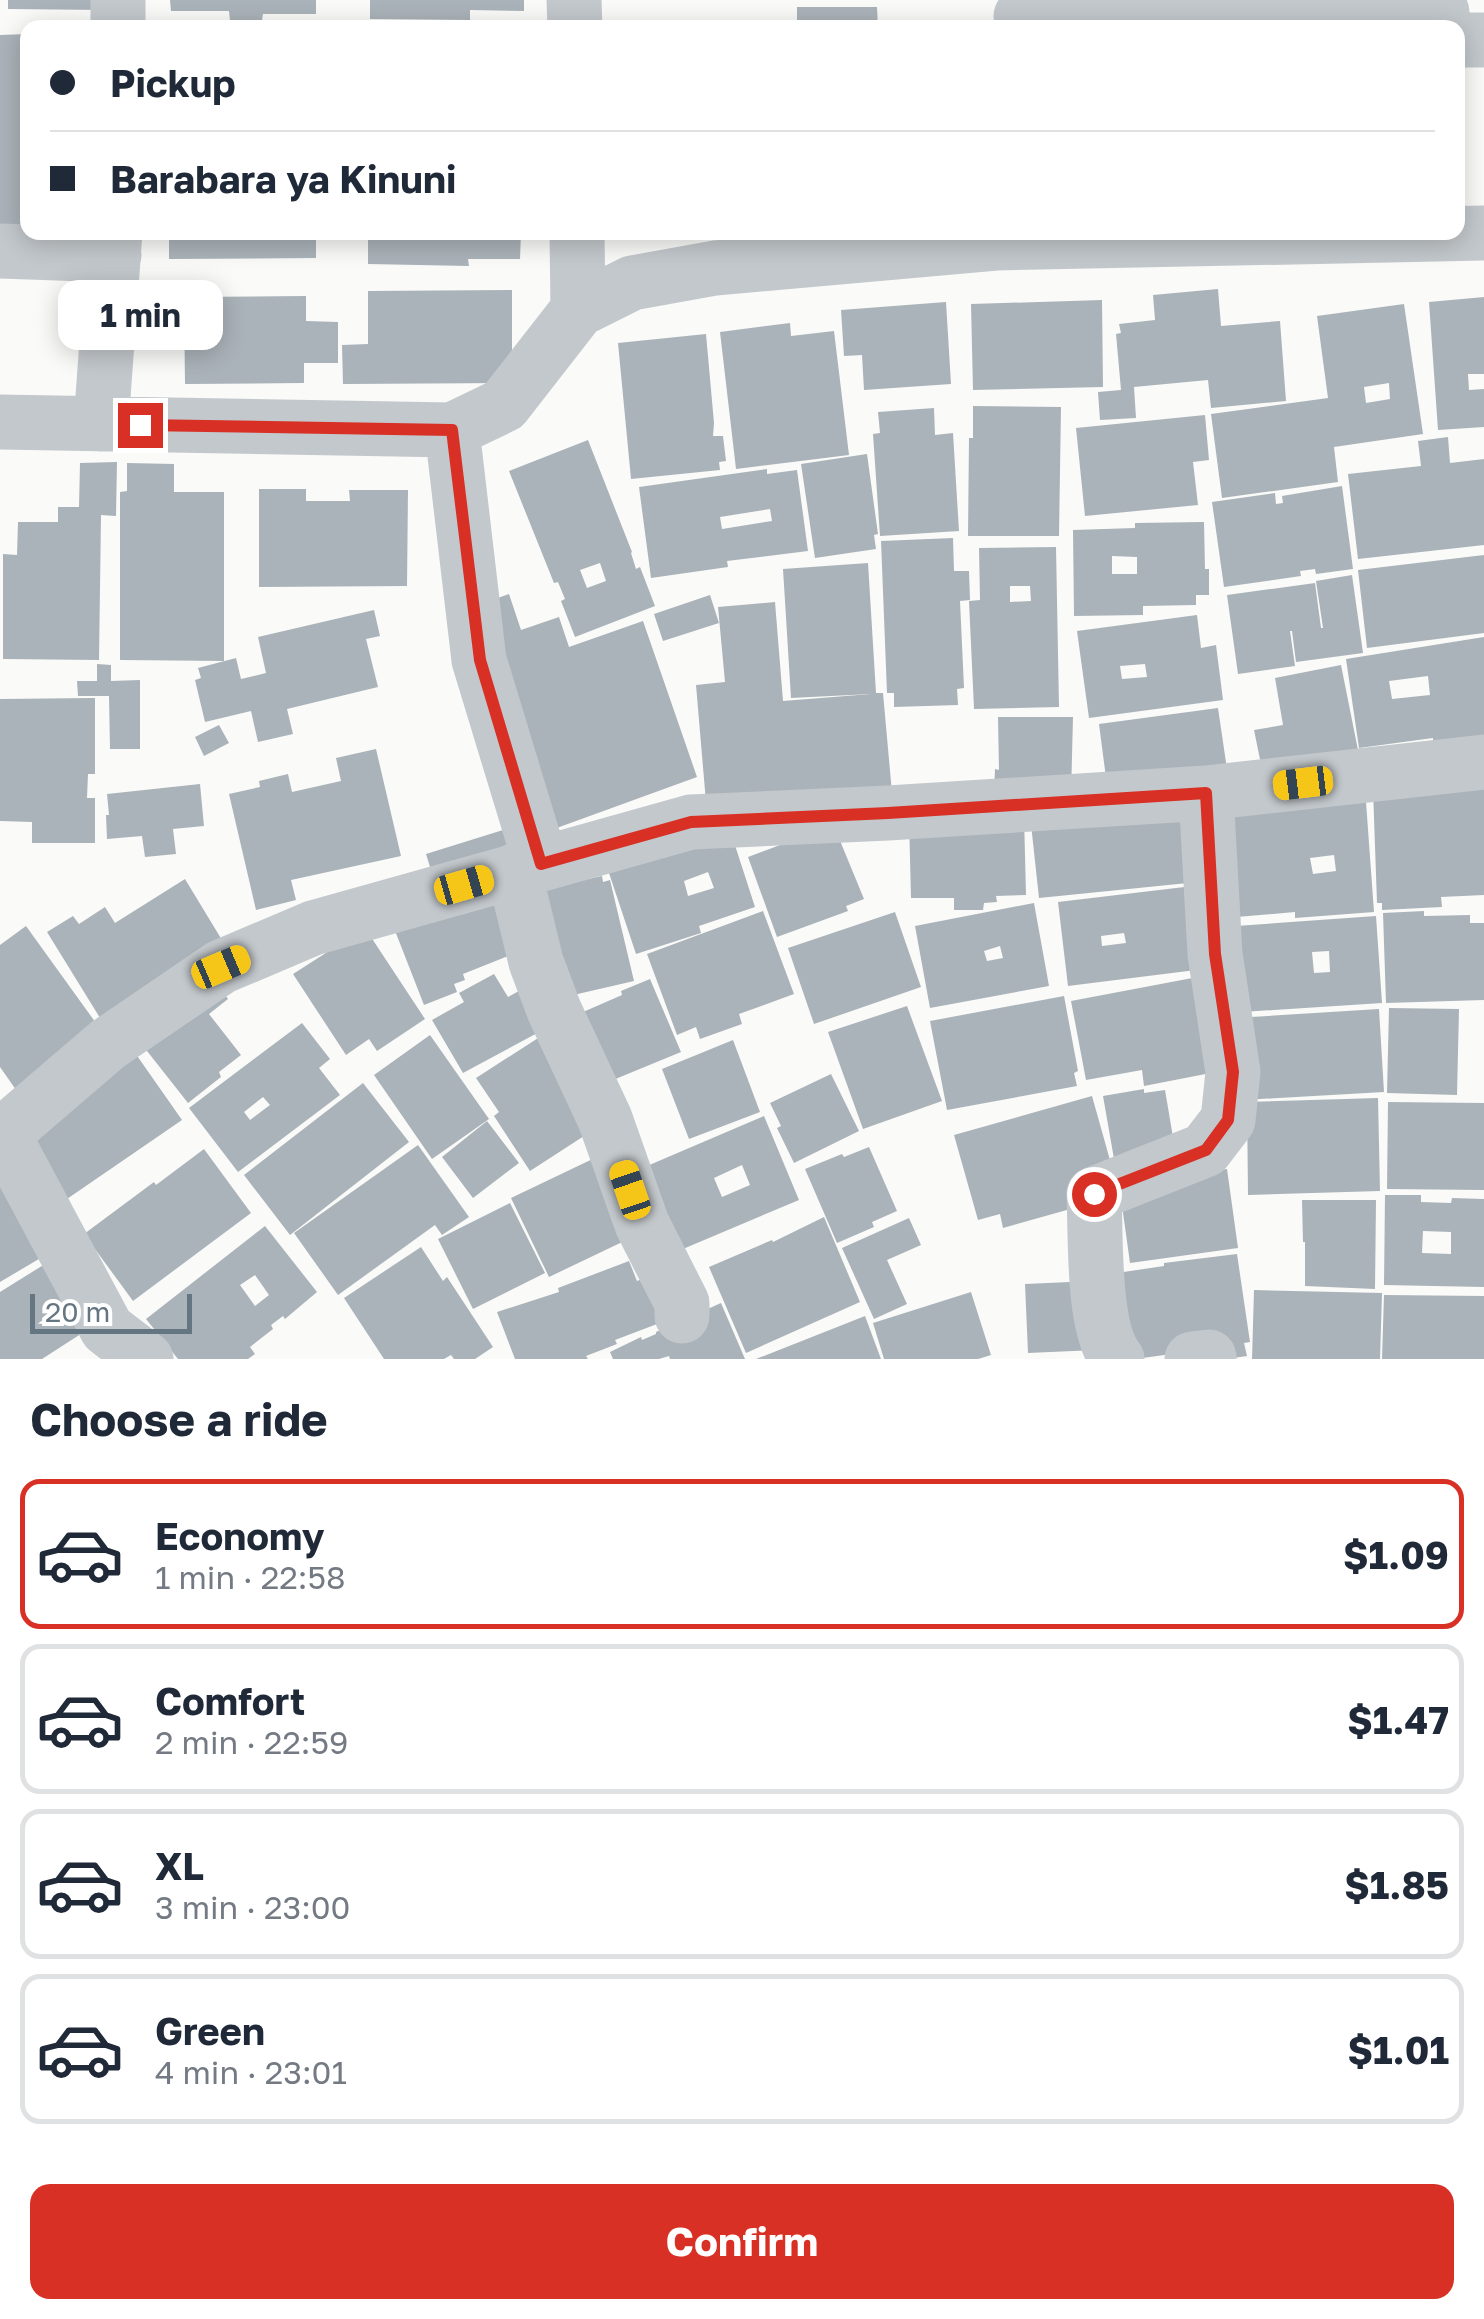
<!DOCTYPE html>
<html lang="en">
<head>
<meta charset="utf-8">
<style>
  body { margin:0; font-family:"Golos Text",sans-serif; background:#f6f6f7; color:#1f2937; height:100vh; display:flex; flex-direction:column; font-size:38px; white-space:nowrap }
  * { box-sizing:border-box; margin:0 }
  p { font-size:32px; color:#747a83 }
  .icon { flex:none; width:55px; height:55px; fill:none; stroke:currentColor; stroke-width:2; stroke-linecap:round; stroke-linejoin:round }
  .map { position:relative; height:1359px; overflow:hidden }
  .details { display:flex; flex-direction:column; background:#fff; flex:1 }
  .details>* { flex:none }
  .banner { position:absolute; left:20px; top:20px; width:1445px; height:220px; border-radius:20px; box-shadow:0 5px 25px #0003; display:grid; align-content:center; height:220px; padding:0 30px; background:#fff }
  .scale { position:absolute; left:30px; bottom:25px; width:162px; box-sizing:border-box; padding-left:10px; border:5px solid #657683; border-top:0; font-size:28px; line-height:35px; white-space:nowrap; color:#657683; -webkit-text-stroke:8px #fff; paint-order:stroke }
  .end { position:absolute; width:45px; height:45px; margin:-22px; border:12px solid #d93025; background:#fff; box-shadow:0 0 0 5px #fff }
  .from { border-radius:50% }
  .bubble { position:absolute; height:70px; border-radius:20px; background:#fff; box-shadow:0 5px 25px #0003; font-size:32px; font-weight:700; line-height:70px; text-align:center }
  .car { position:absolute; width:30px; height:60px; margin:-30px -15px; border-radius:12px; box-shadow:0 0 8px 2px #0007; background:linear-gradient(#f5c518 24%,#345 0 40%,#f5c518 0 76%,#345 0 86%,#f5c518 0) }
  .banner b { display:flex; align-items:center; gap:35px; height:95px; font-size:38px }
  .banner b+b { border-top:2px solid #e0e1e3 }
  .banner i { width:25px; height:25px; background:#1f2937 }
  ul { padding:0; list-style:none }
  li { display:flex; align-items:center; gap:30px; height:150px; margin:0 20px 15px; padding:0 10px; border:5px solid #e0e1e3; border-radius:20px }
  li div { flex:1 }
  li b { display:block; font-size:38px }
  li em { font-style:normal; font-weight:700 }
  li.active { border-color:#d93025 }
  li>.icon { width:90px; height:90px; stroke-width:1.5 }
  h2 { padding:0 30px; font-size:45px; line-height:120px }
  .cta { display:flex; gap:20px; margin-top:auto; padding:20px 30px }
  .cta a { flex:1; height:115px; border-radius:20px; background:#d93025; color:#fff; font-size:40px; font-weight:700; line-height:115px; text-align:center }
  .map>svg:first-child { display:block }
  .building { fill:#aab3b9; fill-rule:evenodd }
  .lines { fill:none; stroke-linecap:round; stroke-linejoin:round }
  .minor { stroke:#c3c8cc; stroke-width:55 }
  .route { stroke:#d93025; stroke-width:12 }
</style>
</head>
<body>
<div class="map">
<svg width="1484" height="1359" viewBox="0 0 1484 1359">
  <rect width="100%" height="100%" fill="#fafaf8"/>
  <path class="building" d="M 8,0 L 103,0 L 103,10 L 8,9 Z
    M 170,0 L 316,0 L 316,14 L 263,14 L 262,20 L 230,21 L 229,11 L 171,11 Z
    M 370,0 L 524,0 L 524,11 L 470,10 L 470,20 L 370,19 Z
    M 797,7 L 877,7 L 878,28 L 797,28 Z
    M 28,34 L 28,234 L 0,235 L 0,35 Z
    M 169,232 L 316,232 L 316,258 L 169,259 Z
    M 368,232 L 521,232 L 520,259 L 468,259 L 469,266 L 368,264 Z
    M 1218,289 L 1221,326 L 1280,321 L 1286,401 L 1211,408 L 1208,380 L 1134,387 L 1136,418 L 1100,420 L 1098,392 L 1121,390 L 1116,334 L 1121,333 L 1119,324 L 1155,320 L 1153,295 Z
    M 512,290 L 512,383 L 343,384 L 342,345 L 368,344 L 368,291 Z
    M 306,296 L 306,321 L 338,322 L 338,363 L 304,363 L 304,383 L 185,384 L 184,297 Z
    M 1484,297 L 1484,374 L 1468,374 L 1469,390 L 1484,389 L 1484,427 L 1438,430 L 1429,302 Z
    M 1102,300 L 1103,387 L 973,390 L 971,304 Z
    M 946,302 L 951,384 L 864,390 L 862,355 L 844,356 L 841,310 Z
    M 1404,304 L 1423,434 L 1334,447 L 1338,482 L 1222,498 L 1211,414 L 1328,398 L 1317,316 ZM 1389,383 L 1390,399 L 1366,403 L 1364,387 Z
    M 790,323 L 791,336 L 834,331 L 849,455 L 736,469 L 720,332 Z
    M 706,334 L 714,423 L 713,436 L 723,436 L 726,461 L 719,462 L 720,470 L 631,479 L 618,343 Z
    M 973,406 L 1061,407 L 1059,536 L 968,536 L 969,438 L 973,438 Z
    M 934,408 L 935,435 L 953,433 L 959,531 L 880,536 L 873,434 L 880,433 L 878,412 Z
    M 1205,415 L 1209,460 L 1193,462 L 1198,505 L 1085,516 L 1076,428 Z
    M 1448,437 L 1450,463 L 1484,459 L 1484,545 L 1358,559 L 1348,474 L 1421,466 L 1418,441 Z
    M 588,440 L 632,552 L 631,553 L 636,569 L 640,567 L 655,606 L 575,637 L 561,601 L 565,599 L 558,582 L 554,583 L 509,471 ZM 600,563 L 606,581 L 587,588 L 580,570 Z
    M 867,454 L 878,534 L 874,535 L 876,549 L 815,558 L 801,464 Z
    M 117,462 L 116,516 L 101,515 L 99,660 L 3,659 L 3,554 L 17,555 L 18,522 L 58,522 L 58,507 L 79,507 L 80,463 Z
    M 127,463 L 174,464 L 174,492 L 224,492 L 224,661 L 120,660 L 120,492 L 127,491 Z
    M 767,469 L 767,474 L 797,470 L 808,551 L 727,561 L 728,567 L 651,578 L 639,487 ZM 770,509 L 772,521 L 722,529 L 720,517 Z
    M 1342,486 L 1353,569 L 1316,574 L 1315,569 L 1300,571 L 1301,576 L 1224,587 L 1212,502 L 1275,493 L 1276,504 L 1283,503 L 1282,496 Z
    M 259,489 L 306,489 L 306,501 L 350,501 L 349,490 L 408,490 L 407,586 L 259,587 Z
    M 1204,522 L 1205,569 L 1209,569 L 1209,595 L 1196,595 L 1196,605 L 1143,606 L 1143,615 L 1074,616 L 1073,530 L 1135,528 L 1135,523 ZM 1112,556 L 1137,557 L 1137,574 L 1112,574 Z
    M 953,538 L 954,571 L 969,571 L 970,600 L 960,601 L 964,688 L 957,689 L 958,705 L 894,707 L 894,693 L 887,693 L 881,541 Z
    M 1056,547 L 1059,707 L 974,709 L 969,601 L 980,600 L 979,548 ZM 1010,586 L 1030,586 L 1031,601 L 1010,602 Z
    M 1484,555 L 1484,633 L 1367,648 L 1358,570 Z
    M 868,563 L 876,693 L 883,693 L 893,804 L 707,814 L 696,685 L 725,682 L 718,607 L 775,602 L 783,701 L 871,694 L 791,698 L 783,569 Z
    M 1352,575 L 1363,653 L 1296,662 L 1292,631 L 1290,631 L 1295,666 L 1238,674 L 1227,595 L 1315,583 L 1321,628 L 1323,628 L 1316,581 Z
    M 509,594 L 521,630 L 559,617 L 569,647 L 643,621 L 697,777 L 554,829 L 475,606 Z
    M 710,595 L 719,623 L 663,641 L 654,614 Z
    M 374,610 L 380,636 L 366,639 L 378,687 L 287,709 L 293,734 L 258,742 L 251,711 L 205,722 L 195,680 L 201,678 L 198,668 L 236,658 L 241,679 L 266,673 L 258,637 Z
    M 1197,615 L 1201,648 L 1216,645 L 1223,700 L 1089,718 L 1077,631 ZM 1145,664 L 1147,677 L 1122,679 L 1120,666 Z
    M 1484,637 L 1484,736 L 1433,743 L 1433,738 L 1359,748 L 1346,659 ZM 1428,676 L 1430,695 L 1392,699 L 1389,681 Z
    M 97,664 L 111,665 L 111,681 L 140,680 L 140,749 L 110,749 L 109,696 L 78,696 L 77,681 L 97,681 Z
    M 1341,665 L 1359,755 L 1263,774 L 1254,730 L 1283,725 L 1275,678 Z
    M 95,698 L 95,774 L 88,774 L 87,798 L 95,798 L 95,843 L 32,843 L 32,822 L 0,821 L 0,699 Z
    M 1218,708 L 1228,776 L 1108,793 L 1099,724 Z
    M 998,717 L 1073,717 L 1071,796 L 994,795 L 995,769 L 999,770 Z
    M 219,725 L 229,743 L 204,756 L 195,737 Z
    M 376,749 L 401,856 L 291,880 L 296,900 L 256,910 L 229,794 L 260,787 L 259,781 L 288,774 L 292,792 L 341,781 L 336,758 Z
    M 1484,778 L 1484,895 L 1441,897 L 1442,907 L 1382,910 L 1382,903 L 1377,903 L 1373,789 Z
    M 200,784 L 204,826 L 173,829 L 176,854 L 145,857 L 142,836 L 107,839 L 106,815 L 109,815 L 107,794 Z
    M 1185,799 L 1188,883 L 1039,898 L 1030,815 Z
    M 1366,802 L 1374,912 L 1295,918 L 1295,912 L 1225,918 L 1217,812 ZM 1334,855 L 1336,871 L 1313,874 L 1310,858 Z
    M 1024,816 L 1026,895 L 996,896 L 997,902 L 984,903 L 983,910 L 954,910 L 954,898 L 911,898 L 909,818 Z
    M 503,830 L 512,859 L 435,883 L 426,854 Z
    M 818,831 L 836,831 L 864,899 L 846,906 L 848,911 L 777,937 L 748,857 Z
    M 732,836 L 755,907 L 699,926 L 701,933 L 636,954 L 607,867 ZM 708,872 L 714,888 L 688,896 L 684,881 Z
    M 602,876 L 603,882 L 610,880 L 634,981 L 556,999 L 534,891 Z
    M 503,878 L 531,947 L 463,974 L 465,980 L 454,984 L 457,992 L 424,1005 L 392,923 Z
    M 185,879 L 225,945 L 105,1026 L 47,932 L 73,916 L 79,924 L 105,907 L 115,923 Z
    M 1193,886 L 1204,969 L 1068,986 L 1058,902 ZM 1124,933 L 1126,943 L 1102,946 L 1101,936 Z
    M 1034,903 L 1049,986 L 930,1008 L 915,926 ZM 1000,946 L 1003,958 L 987,961 L 984,951 Z
    M 763,911 L 794,994 L 739,1014 L 742,1024 L 700,1039 L 696,1027 L 677,1035 L 647,954 Z
    M 1424,911 L 1424,916 L 1470,915 L 1470,923 L 1484,923 L 1484,1000 L 1386,1003 L 1383,913 Z
    M 895,912 L 921,987 L 814,1024 L 788,948 Z
    M 1376,916 L 1382,1003 L 1242,1012 L 1236,926 ZM 1329,951 L 1330,972 L 1314,973 L 1312,952 Z
    M 26,926 L 106,1037 L 21,1097 L 0,1067 L 0,945 Z
    M 365,928 L 425,1019 L 377,1051 L 369,1039 L 346,1055 L 293,974 Z
    M 494,974 L 508,997 L 537,981 L 556,1023 L 463,1073 L 432,1020 L 464,1002 L 459,993 Z
    M 1203,976 L 1221,1071 L 1144,1086 L 1142,1070 L 1086,1080 L 1071,1001 Z
    M 650,979 L 681,1052 L 596,1087 L 567,1019 L 622,995 L 621,991 Z
    M 215,981 L 228,999 L 209,1014 L 241,1055 L 219,1072 L 221,1077 L 188,1103 L 136,1037 Z
    M 1064,996 L 1078,1071 L 1074,1073 L 1077,1086 L 947,1110 L 930,1021 Z
    M 907,1006 L 942,1101 L 863,1129 L 828,1032 Z
    M 1389,1008 L 1459,1009 L 1457,1095 L 1387,1093 Z
    M 1379,1009 L 1384,1092 L 1243,1100 L 1251,1017 Z
    M 302,1023 L 330,1059 L 319,1068 L 340,1095 L 238,1172 L 189,1108 ZM 263,1097 L 270,1105 L 250,1120 L 244,1112 Z
    M 549,1031 L 601,1125 L 530,1171 L 494,1116 L 499,1112 L 476,1078 Z
    M 430,1035 L 489,1119 L 432,1159 L 374,1075 Z
    M 733,1040 L 760,1112 L 689,1139 L 662,1069 Z
    M 133,1050 L 182,1120 L 64,1201 L 15,1129 Z
    M 831,1074 L 859,1131 L 794,1163 L 777,1128 L 781,1126 L 770,1103 Z
    M 363,1083 L 409,1142 L 290,1235 L 244,1175 Z
    M 1144,1089 L 1144,1093 L 1165,1090 L 1177,1161 L 1117,1176 L 1103,1096 Z
    M 1092,1096 L 1115,1178 L 1074,1208 L 1003,1228 L 1000,1214 L 978,1220 L 954,1135 Z
    M 1378,1098 L 1380,1191 L 1248,1195 L 1247,1102 Z
    M 1388,1102 L 1484,1103 L 1484,1190 L 1387,1189 Z
    M 764,1116 L 799,1200 L 664,1257 L 640,1169 ZM 742,1165 L 750,1185 L 722,1197 L 714,1178 Z
    M 487,1121 L 519,1163 L 473,1198 L 442,1157 Z
    M 418,1145 L 469,1217 L 442,1235 L 435,1225 L 338,1295 L 294,1233 Z
    M 869,1147 L 897,1211 L 872,1222 L 874,1227 L 837,1243 L 805,1169 L 842,1154 L 844,1157 Z
    M 204,1149 L 251,1213 L 133,1301 L 84,1234 L 154,1182 L 156,1185 Z
    M 601,1155 L 639,1234 L 549,1277 L 511,1198 Z
    M 1227,1169 L 1238,1248 L 1130,1263 L 1119,1184 Z
    M 0,1183 L 54,1250 L 0,1282 Z
    M 1385,1195 L 1421,1195 L 1421,1202 L 1451,1203 L 1452,1198 L 1484,1199 L 1484,1287 L 1384,1285 ZM 1423,1231 L 1451,1232 L 1451,1254 L 1422,1253 Z
    M 1302,1200 L 1376,1200 L 1375,1289 L 1305,1286 L 1305,1242 L 1303,1242 Z
    M 510,1203 L 545,1273 L 473,1309 L 438,1239 Z
    M 824,1217 L 860,1302 L 746,1353 L 709,1267 L 772,1240 L 773,1242 Z
    M 909,1218 L 921,1245 L 887,1260 L 907,1304 L 874,1319 L 842,1248 Z
    M 265,1226 L 317,1292 L 285,1319 L 283,1316 L 271,1325 L 273,1329 L 250,1347 L 255,1354 L 248,1359 L 178,1359 L 146,1319 ZM 255,1275 L 269,1295 L 255,1306 L 240,1285 Z
    M 421,1247 L 443,1281 L 447,1277 L 493,1347 L 475,1359 L 454,1359 L 451,1355 L 444,1359 L 384,1359 L 344,1298 Z
    M 1237,1254 L 1250,1342 L 1244,1343 L 1247,1356 L 1226,1359 L 1215,1348 L 1135,1359 L 1110,1274 L 1164,1266 L 1164,1263 Z
    M 629,1261 L 637,1281 L 650,1276 L 678,1316 L 615,1340 L 617,1344 L 586,1356 L 588,1359 L 515,1359 L 497,1312 L 559,1292 L 558,1288 Z
    M 45,1264 L 87,1330 L 42,1359 L 0,1359 L 0,1292 Z
    M 1093,1281 L 1096,1350 L 1028,1353 L 1025,1284 Z
    M 1254,1290 L 1382,1293 L 1380,1359 L 1252,1359 Z
    M 971,1292 L 991,1355 L 978,1359 L 884,1359 L 873,1323 Z
    M 1384,1295 L 1484,1296 L 1484,1359 L 1382,1359 Z
    M 721,1303 L 745,1359 L 670,1359 L 669,1356 L 659,1359 L 613,1359 L 610,1352 L 641,1337 L 642,1340 L 656,1334 L 656,1332 Z
    M 865,1316 L 881,1359 L 756,1359 Z"/>
  <g class="lines">
    <path class="minor" d="M 574,0 L 575,28
      M 1021,16 L 1442,12
      M 118,28 L 118,0
      M 1458,40 L 1484,40
      M 577,232 L 578,310
      M 0,251 L 114,255
      M 0,422 L 452,430 L 504,405 L 578,310 L 632,283 L 715,268 L 996,243 L 1484,233
      M 101,424 L 115,232
      M 452,430 L 479,660 L 541,864
      M 514,871 L 536,962 L 554,1010 L 605,1119 L 642,1224 L 682,1303 L 682,1316
      M 0,1135 L 8,1144 L 107,1329 L 146,1359
      M 1,1136 L 108,1044 L 221,967 L 313,928 L 691,822 L 888,813 L 1206,793
      M 1117,1359 C 1092,1329 1096,1234 1094,1194 L 1205,1150 L 1228,1120 L 1233,1072 L 1215,954 L 1206,793 L 1484,762
      M 1192,1359 L 1209,1357 L 1209,1359"/>
  </g>
  <g class="lines">
    <path class="route" d="M 140,425 L 452,430 L 480,660 L 541,864 L 691,822 L 888,813 L 1206,793 L 1215,954 L 1233,1072 L 1228,1120 L 1206,1150 L 1094,1194"/>
  </g>
</svg>
<div class="scale">20 m</div>
<i class="end from" style="left:1094px;top:1194px"></i>
<i class="end" style="left:140px;top:425px"></i>
<div class="bubble" style="left:58px;top:280px;width:165px">1 min</div>
<i class="car" style="left:1303px;top:783px;rotate:263deg"></i>
<i class="car" style="left:464px;top:885px;rotate:74deg"></i>
<i class="car" style="left:221px;top:967px;rotate:67deg"></i>
<i class="car" style="left:630px;top:1190px;rotate:341deg"></i>
<div class="banner">
<b><i class="from"></i>Pickup</b>
<b><i></i>Barabara ya Kinuni</b>
</div>
</div>
<section class="details">
<h2>Choose a ride</h2>
<ul>
<li class="active"><svg class="icon" aria-label="car" viewBox="0 0 24 24"><path d="M5 17H2v-5l4-1 3-4h7l3 4 3 1v5h-3M9 17h6M6 11h13"/><circle cx="7" cy="17" r="2"/><circle cx="17" cy="17" r="2"/></svg><div><b>Economy</b><p>1 min · 22:58</p></div><em>$1.09</em></li>
<li><svg class="icon" aria-label="car" viewBox="0 0 24 24"><path d="M5 17H2v-5l4-1 3-4h7l3 4 3 1v5h-3M9 17h6M6 11h13"/><circle cx="7" cy="17" r="2"/><circle cx="17" cy="17" r="2"/></svg><div><b>Comfort</b><p>2 min · 22:59</p></div><em>$1.47</em></li>
<li><svg class="icon" aria-label="car" viewBox="0 0 24 24"><path d="M5 17H2v-5l4-1 3-4h7l3 4 3 1v5h-3M9 17h6M6 11h13"/><circle cx="7" cy="17" r="2"/><circle cx="17" cy="17" r="2"/></svg><div><b>XL</b><p>3 min · 23:00</p></div><em>$1.85</em></li>
<li><svg class="icon" aria-label="car" viewBox="0 0 24 24"><path d="M5 17H2v-5l4-1 3-4h7l3 4 3 1v5h-3M9 17h6M6 11h13"/><circle cx="7" cy="17" r="2"/><circle cx="17" cy="17" r="2"/></svg><div><b>Green</b><p>4 min · 23:01</p></div><em>$1.01</em></li>
</ul>
<div class="cta"><a>Confirm</a></div>
</section>
</body>
</html>
